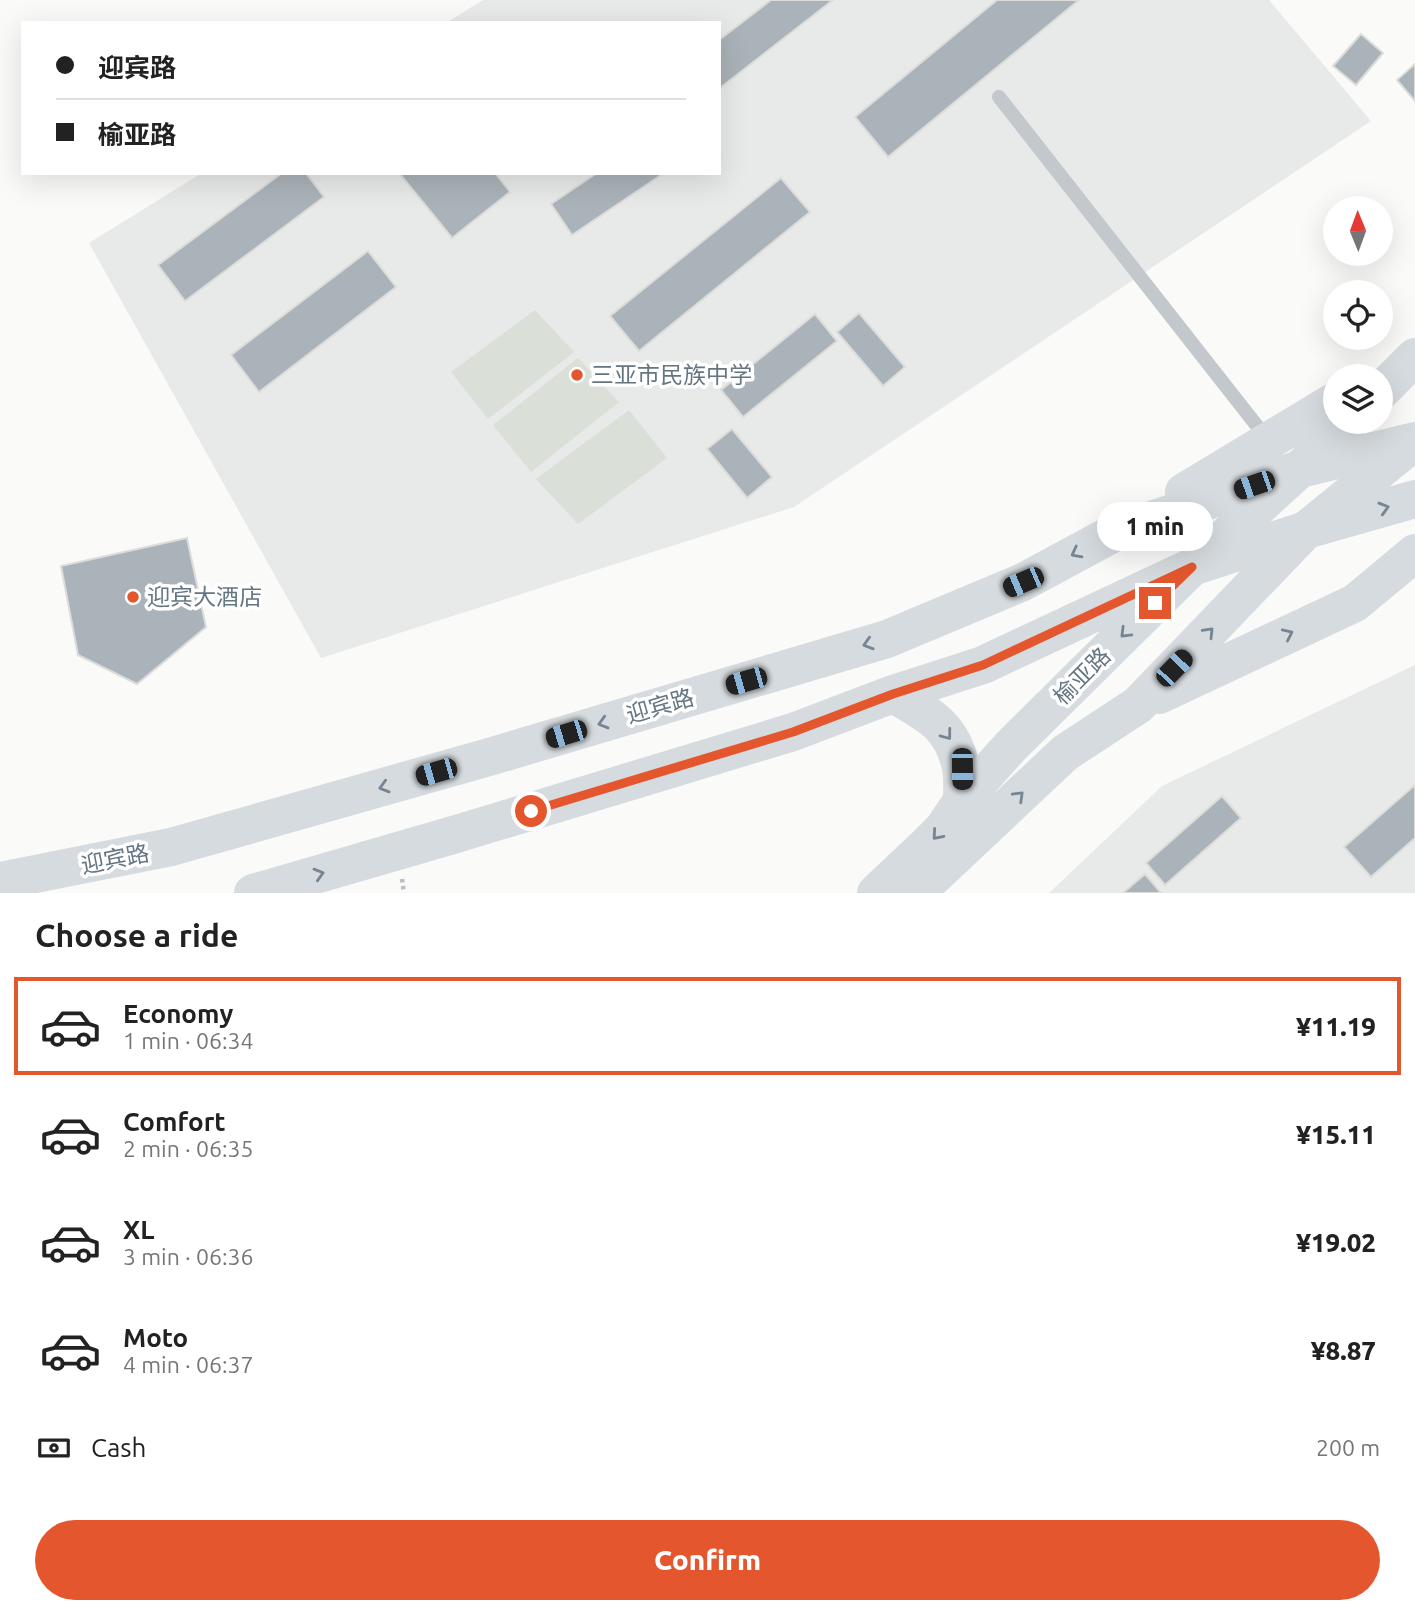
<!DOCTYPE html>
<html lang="en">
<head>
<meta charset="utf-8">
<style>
  body { margin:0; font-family:Ubuntu,"Noto Sans SC",sans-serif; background:#f6f6f6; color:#222; height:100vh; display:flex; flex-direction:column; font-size:26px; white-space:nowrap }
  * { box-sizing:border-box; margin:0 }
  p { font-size:23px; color:#767676 }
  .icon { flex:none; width:38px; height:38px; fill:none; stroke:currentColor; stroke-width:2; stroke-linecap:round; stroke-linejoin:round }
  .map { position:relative; height:893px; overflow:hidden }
  .side { display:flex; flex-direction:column; background:#fff; flex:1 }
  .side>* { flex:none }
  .guide { position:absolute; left:21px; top:21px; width:700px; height:154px; border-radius:0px; box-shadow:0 7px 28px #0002; display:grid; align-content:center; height:154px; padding:0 35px; background:#fff }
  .needle { width:46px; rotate:359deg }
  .controls { position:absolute; left:1323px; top:196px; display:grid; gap:14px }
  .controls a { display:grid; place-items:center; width:70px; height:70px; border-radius:50%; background:#fff; box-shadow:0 7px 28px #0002; font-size:35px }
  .end { position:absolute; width:32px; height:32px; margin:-16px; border:9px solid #e4572e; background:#fff; box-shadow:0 0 0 4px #fff }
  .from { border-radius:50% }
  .bubble { position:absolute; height:49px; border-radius:24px; background:#fff; box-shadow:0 7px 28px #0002; font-size:23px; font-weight:800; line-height:49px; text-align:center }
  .car { position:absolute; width:21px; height:42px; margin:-21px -10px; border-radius:9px; box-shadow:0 0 5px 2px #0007; background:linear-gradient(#222 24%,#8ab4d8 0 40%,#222 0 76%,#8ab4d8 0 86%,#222 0) }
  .guide b { display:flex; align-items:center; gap:24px; height:66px; font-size:26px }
  .guide b+b { border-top:2px solid #e0e0e0 }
  .guide i { width:18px; height:18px; background:#222 }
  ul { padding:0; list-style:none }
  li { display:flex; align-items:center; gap:21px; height:98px; margin:0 14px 10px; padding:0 21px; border:4px solid transparent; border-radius:0px }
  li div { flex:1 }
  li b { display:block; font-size:26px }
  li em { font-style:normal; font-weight:800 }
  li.active { border-color:#e4572e }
  li>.icon { width:63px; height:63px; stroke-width:1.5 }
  h2 { padding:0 35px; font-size:32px; line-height:84px }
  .pay { display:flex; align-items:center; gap:18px; height:77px; padding:0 35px; font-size:26px }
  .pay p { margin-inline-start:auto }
  .action { display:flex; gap:14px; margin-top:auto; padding:14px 35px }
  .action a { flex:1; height:80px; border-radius:42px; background:#e4572e; color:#fff; font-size:28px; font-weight:800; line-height:80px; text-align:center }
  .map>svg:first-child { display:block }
  .built { fill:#e8e9e9 }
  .green { fill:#dadfd7 }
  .building { fill:#aab3b9; stroke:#dcdcda; stroke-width:2 }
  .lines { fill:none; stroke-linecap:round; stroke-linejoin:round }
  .path { stroke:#bbbfc2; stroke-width:4.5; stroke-dasharray:3.5 3.5; stroke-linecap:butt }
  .service { stroke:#c3c8cc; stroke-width:14 }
  .trunk { stroke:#d6dbdf; stroke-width:38 }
  .oneway { stroke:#768591 }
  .route { stroke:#e4572e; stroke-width:9 }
  .poi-dot { fill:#e4572e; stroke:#fff; stroke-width:2.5 }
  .labels { text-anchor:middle; stroke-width:7; stroke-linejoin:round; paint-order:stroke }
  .poi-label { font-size:23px; fill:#657683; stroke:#fff; text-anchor:start }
  .street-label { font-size:23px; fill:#657683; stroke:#fff }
</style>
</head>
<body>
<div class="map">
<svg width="1415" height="893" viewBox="0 0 1415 893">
  <rect width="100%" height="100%" fill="#fafaf8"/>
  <path class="built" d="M 483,0 L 1269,0 L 1371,121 L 794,507 L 321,658 L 89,243 L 202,173 L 719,173 L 719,23 L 446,23 Z
    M 1415,665 L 1415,893 L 1049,893 L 1162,786 Z"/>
  <path class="green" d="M 535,310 L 574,352 L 488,419 L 451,372 Z
    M 578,358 L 619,402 L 531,472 L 493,425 Z
    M 629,410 L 667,458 L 578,524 L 536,479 Z"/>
  <path class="building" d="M 771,0 L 833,0 L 720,88 L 719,40 Z
    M 997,0 L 1079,0 L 888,157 L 855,117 Z
    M 1361,34 L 1383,53 L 1356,85 L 1333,66 Z
    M 1415,64 L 1415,101 L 1397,80 Z
    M 282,173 L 306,173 L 324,197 L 185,301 L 158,265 Z
    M 399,173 L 495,173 L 510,192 L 452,238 Z
    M 597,173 L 664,173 L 572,235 L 551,204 Z
    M 781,178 L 810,212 L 639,351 L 610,316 Z
    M 368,251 L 396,287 L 259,392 L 231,355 Z
    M 859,313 L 905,367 L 883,386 L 837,332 Z
    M 815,314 L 837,341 L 743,417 L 721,390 Z
    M 732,429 L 772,477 L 747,498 L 707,449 Z
    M 187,538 L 206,627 L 137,684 L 78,655 L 61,566 Z
    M 1415,785 L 1415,838 L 1371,877 L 1344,847 Z
    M 1222,796 L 1241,818 L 1165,885 L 1146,863 Z
    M 1145,874 L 1161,893 L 1123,893 Z"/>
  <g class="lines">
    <path class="path" d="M 402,879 L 404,893"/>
    <path class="service" d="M 999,97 L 1268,440"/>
    <path class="trunk" d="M 1381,391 L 1415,357
      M 1184,492 L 1335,401
      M 893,694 C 928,714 953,726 961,768 C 963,778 962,790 962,801
      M 1159,695 L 1355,603 L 1415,553
      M 0,881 L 171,847 L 489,757 L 887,639 L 1023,582 L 1114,533 L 1300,469 L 1415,441
      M 253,893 L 453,835 L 793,732 L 893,694 L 983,665 L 1192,567 L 1306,530 L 1415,499
      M 876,893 L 929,843 L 943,829 L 962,801 L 1010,747 L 1192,567 L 1300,469 L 1349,422
      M 916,893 L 1065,753 L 1138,705 L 1306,530 L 1408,447"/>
  </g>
  <defs><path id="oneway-chevron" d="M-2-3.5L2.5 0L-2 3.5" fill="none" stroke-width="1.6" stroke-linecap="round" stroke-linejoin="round" transform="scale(1.75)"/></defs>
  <g class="oneway">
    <use href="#oneway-chevron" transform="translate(1384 508) rotate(-16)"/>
    <use href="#oneway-chevron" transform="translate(1076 553) rotate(152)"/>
    <use href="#oneway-chevron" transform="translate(1209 632) rotate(-46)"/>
    <use href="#oneway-chevron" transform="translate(1125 633) rotate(135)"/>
    <use href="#oneway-chevron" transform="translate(1288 634) rotate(-25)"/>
    <use href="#oneway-chevron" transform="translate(868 644) rotate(163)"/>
    <use href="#oneway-chevron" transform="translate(603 723) rotate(164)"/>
    <use href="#oneway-chevron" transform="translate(947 735) rotate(53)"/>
    <use href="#oneway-chevron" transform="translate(384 787) rotate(164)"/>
    <use href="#oneway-chevron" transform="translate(1019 796) rotate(-44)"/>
    <use href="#oneway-chevron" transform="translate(937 835) rotate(131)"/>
    <use href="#oneway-chevron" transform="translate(319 874) rotate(-16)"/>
  </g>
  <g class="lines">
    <path class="route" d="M 531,811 L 793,732 L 893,694 L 983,665 L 1192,567 L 1155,603"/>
  </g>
  <g class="poi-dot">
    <circle cx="577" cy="375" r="7"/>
    <circle cx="133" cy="597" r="7"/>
  </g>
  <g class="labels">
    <g class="poi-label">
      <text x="591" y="383">三亚市民族中学</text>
      <text x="147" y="605">迎宾大酒店</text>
    </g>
    <g class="street-label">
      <text transform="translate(1082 676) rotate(-45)" y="8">榆亚路</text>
      <text transform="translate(660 706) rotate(-16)" y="8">迎宾路</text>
      <text transform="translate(115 859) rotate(-11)" y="8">迎宾路</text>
    </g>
  </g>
</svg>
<div class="controls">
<a><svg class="needle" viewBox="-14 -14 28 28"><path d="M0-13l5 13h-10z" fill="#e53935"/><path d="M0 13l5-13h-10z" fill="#767676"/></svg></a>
<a><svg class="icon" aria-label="locate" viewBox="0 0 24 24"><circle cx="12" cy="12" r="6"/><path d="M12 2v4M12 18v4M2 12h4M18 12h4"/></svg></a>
<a><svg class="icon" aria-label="layers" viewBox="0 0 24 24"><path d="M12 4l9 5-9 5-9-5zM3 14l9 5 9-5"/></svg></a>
</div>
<i class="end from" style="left:531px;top:811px"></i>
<i class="end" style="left:1155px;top:603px"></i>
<div class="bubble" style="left:1097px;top:502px;width:116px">1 min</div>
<i class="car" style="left:1254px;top:485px;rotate:251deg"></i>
<i class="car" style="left:1023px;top:582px;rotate:247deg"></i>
<i class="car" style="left:1174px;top:668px;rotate:44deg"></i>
<i class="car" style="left:746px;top:681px;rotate:254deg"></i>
<i class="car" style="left:566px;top:734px;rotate:253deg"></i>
<i class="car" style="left:962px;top:769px;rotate:179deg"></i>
<i class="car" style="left:436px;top:772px;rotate:254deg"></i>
<div class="guide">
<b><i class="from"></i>迎宾路</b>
<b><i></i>榆亚路</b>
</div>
</div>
<section class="side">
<h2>Choose a ride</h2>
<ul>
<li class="active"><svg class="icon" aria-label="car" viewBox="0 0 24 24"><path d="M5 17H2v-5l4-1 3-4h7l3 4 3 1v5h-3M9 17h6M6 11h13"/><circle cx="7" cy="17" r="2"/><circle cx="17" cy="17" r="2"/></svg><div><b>Economy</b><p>1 min · 06:34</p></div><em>¥11.19</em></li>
<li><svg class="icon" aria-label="car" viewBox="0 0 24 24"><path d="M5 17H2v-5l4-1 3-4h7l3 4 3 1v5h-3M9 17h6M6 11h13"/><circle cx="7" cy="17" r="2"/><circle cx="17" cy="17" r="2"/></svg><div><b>Comfort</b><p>2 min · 06:35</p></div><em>¥15.11</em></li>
<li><svg class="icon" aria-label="car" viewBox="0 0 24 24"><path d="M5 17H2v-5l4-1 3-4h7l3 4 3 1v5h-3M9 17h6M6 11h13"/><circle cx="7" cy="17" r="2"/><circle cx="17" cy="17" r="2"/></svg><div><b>XL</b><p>3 min · 06:36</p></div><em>¥19.02</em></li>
<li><svg class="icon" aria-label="car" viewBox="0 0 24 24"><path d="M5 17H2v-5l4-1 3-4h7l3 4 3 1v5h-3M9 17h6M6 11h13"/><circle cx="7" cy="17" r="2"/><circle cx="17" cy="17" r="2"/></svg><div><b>Moto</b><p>4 min · 06:37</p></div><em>¥8.87</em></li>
</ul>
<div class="pay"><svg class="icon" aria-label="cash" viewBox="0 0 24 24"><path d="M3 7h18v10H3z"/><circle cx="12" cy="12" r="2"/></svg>Cash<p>200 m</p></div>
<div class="action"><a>Confirm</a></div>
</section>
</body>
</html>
